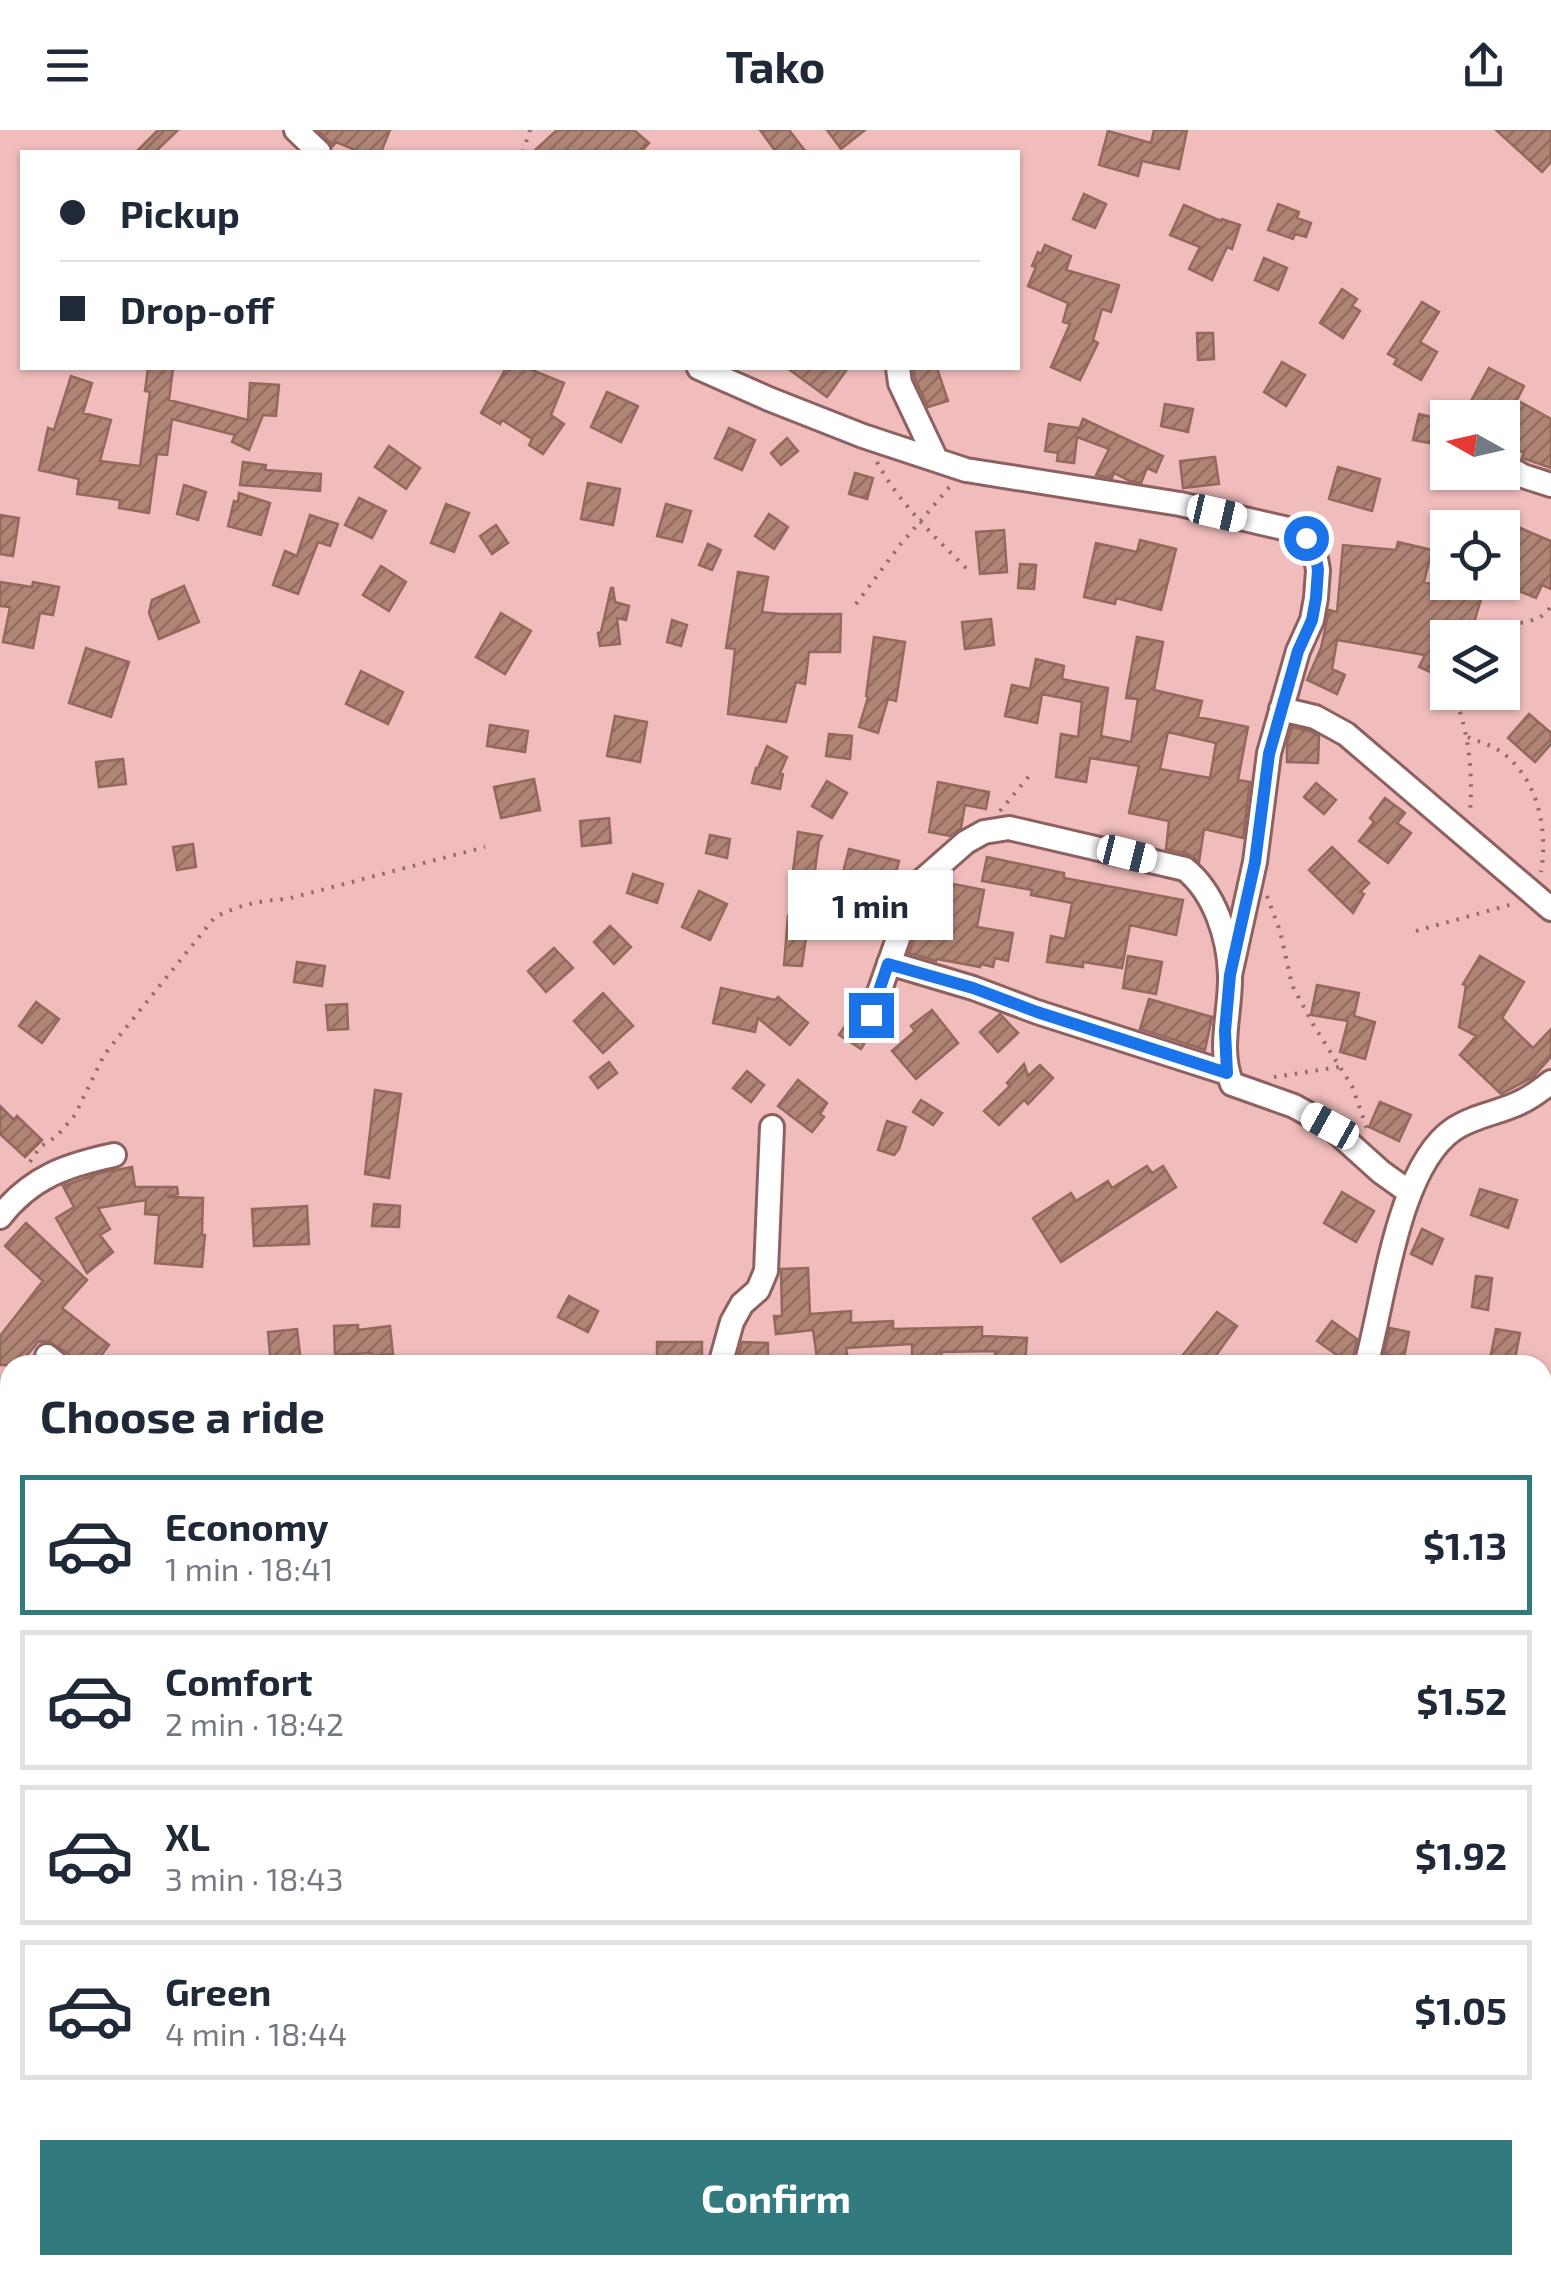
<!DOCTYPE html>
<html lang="en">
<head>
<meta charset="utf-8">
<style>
  body { margin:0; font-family:"Exo 2",sans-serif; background:#f2f2f3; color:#1f2937; height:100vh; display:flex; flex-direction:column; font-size:38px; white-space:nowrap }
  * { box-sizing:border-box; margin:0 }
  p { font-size:32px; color:#747a83 }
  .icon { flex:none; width:55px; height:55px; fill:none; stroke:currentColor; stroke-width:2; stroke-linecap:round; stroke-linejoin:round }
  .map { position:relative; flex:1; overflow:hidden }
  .details { position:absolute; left:0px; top:1225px; width:1552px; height:920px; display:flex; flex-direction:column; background:#fff; border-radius:30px 30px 0 0; box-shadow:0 2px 8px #0004 }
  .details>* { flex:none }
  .top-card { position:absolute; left:20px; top:20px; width:1000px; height:220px; border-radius:0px; box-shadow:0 2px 8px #0004; display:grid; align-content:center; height:220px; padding:0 40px; background:#fff }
  .needle { width:65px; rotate:278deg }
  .fabs { position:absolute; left:1430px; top:270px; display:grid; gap:20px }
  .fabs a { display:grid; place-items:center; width:90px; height:90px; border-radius:0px; background:#fff; box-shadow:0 2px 8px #0004; font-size:50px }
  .end { position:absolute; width:45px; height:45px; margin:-22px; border:12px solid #1a73e8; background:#fff; box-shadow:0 0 0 5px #fff }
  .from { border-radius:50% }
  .bubble { position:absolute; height:70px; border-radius:0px; background:#fff; box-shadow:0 2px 8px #0004; font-size:32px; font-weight:700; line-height:70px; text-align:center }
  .car { position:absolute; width:30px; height:60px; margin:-30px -15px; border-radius:12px; box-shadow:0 0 8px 2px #0007; background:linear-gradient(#fff 24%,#345 0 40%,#fff 0 76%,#345 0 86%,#fff 0) }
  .top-card b { display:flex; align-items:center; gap:35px; height:95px; font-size:38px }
  .top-card b+b { border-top:2px solid #e0e1e3 }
  .top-card i { width:25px; height:25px; background:#1f2937 }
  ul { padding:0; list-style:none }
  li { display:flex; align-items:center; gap:30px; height:140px; margin:0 20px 15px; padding:0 20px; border:5px solid #e0e1e3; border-radius:0px }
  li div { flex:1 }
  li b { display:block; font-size:38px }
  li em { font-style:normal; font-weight:700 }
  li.active { border-color:#317a7e }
  li>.icon { width:90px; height:90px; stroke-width:1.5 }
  h2 { padding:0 40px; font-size:45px; line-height:120px }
  .cta { display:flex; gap:20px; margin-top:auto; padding:20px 40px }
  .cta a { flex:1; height:115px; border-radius:0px; background:#317a7e; color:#fff; font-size:40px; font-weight:700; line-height:115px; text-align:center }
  header { display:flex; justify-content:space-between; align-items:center; height:130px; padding:0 40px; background:#fff; font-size:45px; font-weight:700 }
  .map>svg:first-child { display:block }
  .building { fill:url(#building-hatch); stroke:#93695b; stroke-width:2.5; fill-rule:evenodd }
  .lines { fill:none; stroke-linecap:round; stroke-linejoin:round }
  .minor-casing { stroke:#8e6161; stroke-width:28 }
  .path { stroke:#8e6b6b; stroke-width:4; stroke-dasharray:2.5 8; stroke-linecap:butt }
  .minor { stroke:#fff; stroke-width:22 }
  .route { stroke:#1a73e8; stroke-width:12 }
</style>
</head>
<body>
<header><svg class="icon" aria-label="menu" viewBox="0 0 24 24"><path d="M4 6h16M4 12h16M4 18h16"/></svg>Tako<svg class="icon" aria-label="share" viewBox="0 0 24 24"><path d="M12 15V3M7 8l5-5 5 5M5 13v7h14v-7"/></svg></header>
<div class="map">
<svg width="1551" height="2145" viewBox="0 0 1551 2145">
  <defs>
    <pattern id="building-hatch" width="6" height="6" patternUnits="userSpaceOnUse" patternTransform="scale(2.5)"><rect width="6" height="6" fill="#b18576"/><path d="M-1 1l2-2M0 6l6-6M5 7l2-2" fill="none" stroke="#916d61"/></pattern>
  </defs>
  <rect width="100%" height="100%" fill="#f0bdbc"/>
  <path class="building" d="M 158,0 L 178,0 L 155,22 L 136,22 Z
    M 318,0 L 390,0 L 381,22 L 360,22 L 336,12 L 333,16 Z
    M 557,0 L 634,0 L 649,13 L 641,22 L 533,22 Z
    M 760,0 L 789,0 L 806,22 L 776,22 Z
    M 827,0 L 865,0 L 841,19 Z
    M 1154,0 L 1187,0 L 1179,39 L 1142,31 L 1138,46 L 1099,35 L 1108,1 L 1151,13 Z
    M 1496,0 L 1551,0 L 1551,32 L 1542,42 Z
    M 1084,64 L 1106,74 L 1095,98 L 1073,89 Z
    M 1278,74 L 1299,82 L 1297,88 L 1311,93 L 1306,107 L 1295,104 L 1293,109 L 1268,100 Z
    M 1184,75 L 1221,91 L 1222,89 L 1240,95 L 1232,119 L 1227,117 L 1212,150 L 1189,139 L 1200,117 L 1170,105 Z
    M 1045,115 L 1071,126 L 1066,140 L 1119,155 L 1111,182 L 1102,179 L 1093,210 L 1098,213 L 1080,250 L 1051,237 L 1070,194 L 1063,192 L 1068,173 L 1028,156 L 1036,137 L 1032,136 L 1038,122 L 1041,124 Z
    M 1264,128 L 1287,138 L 1278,160 L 1255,150 Z
    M 1342,159 L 1357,169 L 1352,176 L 1360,181 L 1343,208 L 1320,193 Z
    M 1422,172 L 1439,182 L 1420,212 L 1437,222 L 1421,250 L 1394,234 L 1397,229 L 1388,224 Z
    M 1197,203 L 1213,203 L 1214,229 L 1198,230 Z
    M 1282,232 L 1305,245 L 1286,276 L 1264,262 Z
    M 148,238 L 173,238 L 169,270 L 248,290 L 250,253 L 279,255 L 276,286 L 263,285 L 249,320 L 232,312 L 235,305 L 172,289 L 167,325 L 157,324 L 149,383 L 119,378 L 120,370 L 77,364 L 79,349 L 39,340 L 48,298 L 54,300 L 71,246 L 92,253 L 83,283 L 111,290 L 100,331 L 140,336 L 150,262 L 145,261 Z
    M 506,238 L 527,238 L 564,253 L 551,285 L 564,294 L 543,324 L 529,315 L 532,309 L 502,290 L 500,294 L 481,283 Z
    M 787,238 L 848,238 L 827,267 Z
    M 913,238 L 937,238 L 948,271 L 928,277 L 915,249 Z
    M 1489,238 L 1524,256 L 1517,270 L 1551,289 L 1551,338 L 1522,328 L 1524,322 L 1514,320 L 1519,297 L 1471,271 Z
    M 607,262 L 638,276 L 621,312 L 591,297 Z
    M 1165,274 L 1193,279 L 1188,302 L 1161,296 Z
    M 1419,284 L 1436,288 L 1430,313 L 1413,310 Z
    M 1083,289 L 1163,326 L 1156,342 L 1147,338 L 1141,353 L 1130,351 L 1114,343 L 1112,348 L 1096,345 L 1109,319 L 1077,307 L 1074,333 L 1057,331 L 1058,323 L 1045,321 L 1049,294 L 1079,298 L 1078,302 Z
    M 729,298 L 755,310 L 742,340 L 715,328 Z
    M 787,308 L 798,321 L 781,335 L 771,323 Z
    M 389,316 L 420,338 L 406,359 L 375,337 Z
    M 1215,327 L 1219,354 L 1183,358 L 1180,331 Z
    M 243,332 L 266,335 L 265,340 L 321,344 L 320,361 L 240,355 Z
    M 1338,337 L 1380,349 L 1372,381 L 1329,369 Z
    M 855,343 L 873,348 L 867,369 L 849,364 Z
    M 588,353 L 620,359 L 613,395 L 581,389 Z
    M 184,355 L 206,362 L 198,390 L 177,384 Z
    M 239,363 L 270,373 L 261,405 L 228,396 L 234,371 L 238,372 Z
    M 359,368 L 386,381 L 372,408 L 345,395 Z
    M 446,374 L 469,383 L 454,422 L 431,413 Z
    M 666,374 L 691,381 L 682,412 L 657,406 Z
    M 769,384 L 788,397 L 774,419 L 755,406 Z
    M 0,385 L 19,388 L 13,426 L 0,424 Z
    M 310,385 L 338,394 L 330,416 L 318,412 L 298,464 L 273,455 L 285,421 L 297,426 Z
    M 496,395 L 508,413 L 492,424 L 480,406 Z
    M 1518,397 L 1551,411 L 1551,459 L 1542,455 L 1536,468 L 1502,454 L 1502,434 Z
    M 1004,400 L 1007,442 L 980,444 L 976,402 Z
    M 1140,410 L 1176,419 L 1161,480 L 1116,468 L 1115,474 L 1084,467 L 1096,413 L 1137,422 Z
    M 1398,412 L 1432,420 L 1424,452 L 1481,469 L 1471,503 L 1458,500 L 1455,508 L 1448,508 L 1448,550 L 1419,537 L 1425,525 L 1337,510 L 1332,539 L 1345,545 L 1337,564 L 1307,550 L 1321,518 L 1329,480 L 1337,482 L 1343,415 L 1396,420 Z
    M 708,414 L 721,420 L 712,440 L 699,435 Z
    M 1020,434 L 1036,435 L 1034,459 L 1018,458 Z
    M 381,436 L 406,452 L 389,481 L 363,465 Z
    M 738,442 L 768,447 L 762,482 L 780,484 L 841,484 L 840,522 L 809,522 L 805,554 L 796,552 L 786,592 L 728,584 L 735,519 L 726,518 Z
    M 0,452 L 32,457 L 33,452 L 59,457 L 53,485 L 40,483 L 33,518 L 3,512 L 10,477 L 0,476 Z
    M 184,456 L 199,492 L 159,509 L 149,483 L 152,470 Z
    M 611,458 L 613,458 L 615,472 L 629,476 L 626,490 L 617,488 L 620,514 L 600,516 L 598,503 L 601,502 Z
    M 501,483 L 531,501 L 505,544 L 476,527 Z
    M 991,489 L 994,515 L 965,519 L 962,492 Z
    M 672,490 L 687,495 L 681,516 L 667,512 Z
    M 874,507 L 905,512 L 896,571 L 888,569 L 878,603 L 859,597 L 868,567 L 866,566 Z
    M 1137,507 L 1163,512 L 1154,560 L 1202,571 L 1198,587 L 1248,597 L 1238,650 L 1250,652 L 1243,708 L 1204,699 L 1199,732 L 1188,724 L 1166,719 L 1169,691 L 1129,683 L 1139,636 L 1090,628 L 1086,652 L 1056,647 L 1061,604 L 1078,607 L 1082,572 L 1042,564 L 1037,593 L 1005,586 L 1012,555 L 1030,559 L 1036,529 L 1064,536 L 1062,549 L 1108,558 L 1101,606 L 1131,612 L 1138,569 L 1126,568 ZM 1168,602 L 1216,613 L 1210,648 L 1160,639 Z
    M 86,518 L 129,532 L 111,587 L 69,573 Z
    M 361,541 L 403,562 L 388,594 L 346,574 Z
    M 1529,584 L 1551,603 L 1551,614 L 1535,632 L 1508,608 Z
    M 615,586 L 647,592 L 640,632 L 607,626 Z
    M 490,595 L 528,601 L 525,622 L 487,616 Z
    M 1292,597 L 1310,601 L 1319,606 L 1318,633 L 1287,632 L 1287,614 Z
    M 829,604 L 852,606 L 850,629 L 826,626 Z
    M 767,616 L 787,627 L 780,643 L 783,644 L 780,659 L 752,653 L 756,638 L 758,638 Z
    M 123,629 L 126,654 L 99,657 L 96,632 Z
    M 534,649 L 540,680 L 501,688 L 494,657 Z
    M 827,651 L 847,663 L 832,688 L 812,676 Z
    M 938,652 L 989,662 L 986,679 L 965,675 L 961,698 L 950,706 L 929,702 Z
    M 1316,653 L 1336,670 L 1324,684 L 1304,667 Z
    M 1385,668 L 1405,683 L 1397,693 L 1411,703 L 1388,733 L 1359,711 L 1374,692 L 1370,688 Z
    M 609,688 L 611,713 L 582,716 L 580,691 Z
    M 798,702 L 822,706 L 819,711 L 802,836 L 784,835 L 788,786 L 794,787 L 801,742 L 793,741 Z
    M 710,705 L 730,709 L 727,728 L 706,723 Z
    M 193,714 L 196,737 L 177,740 L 173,717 Z
    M 1332,717 L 1369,753 L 1360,762 L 1364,764 L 1353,783 L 1309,740 Z
    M 849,719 L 899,731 L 888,775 L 838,762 Z
    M 987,727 L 1064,743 L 1064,748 L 1183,770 L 1176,805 L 1130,795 L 1122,838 L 1083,832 L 1083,837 L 1047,832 L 1051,806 L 1065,809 L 1072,773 L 1031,765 L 1032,760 L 982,751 Z
    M 633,744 L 663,754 L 657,773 L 627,763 Z
    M 943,752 L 984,760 L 977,797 L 1013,803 L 1008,831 L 995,828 L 993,837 L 981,834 L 980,837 L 937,829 L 936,831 L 909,823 L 930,764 L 937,758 L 940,758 Z
    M 699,761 L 727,774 L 710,810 L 682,797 Z
    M 610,796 L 631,817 L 614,834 L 594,812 Z
    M 554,818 L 573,838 L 546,862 L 528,841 Z
    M 1128,826 L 1162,832 L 1156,864 L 1123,858 Z
    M 1480,826 L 1524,852 L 1502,888 L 1533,918 L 1551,899 L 1551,927 L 1533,947 L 1501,964 L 1460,925 L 1476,906 L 1459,897 L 1466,856 L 1463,854 Z
    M 297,832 L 325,836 L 322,856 L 294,852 Z
    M 1317,855 L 1359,863 L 1354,886 L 1375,892 L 1365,929 L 1340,922 L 1348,891 L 1311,885 Z
    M 721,858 L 775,870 L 778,867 L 808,893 L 790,915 L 758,888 L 755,902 L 713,893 Z
    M 603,863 L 633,896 L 603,923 L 574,891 Z
    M 1149,869 L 1212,887 L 1205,920 L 1140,899 Z
    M 36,872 L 59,889 L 42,913 L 19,896 Z
    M 347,874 L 348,899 L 328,900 L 326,875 Z
    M 932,880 L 958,913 L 916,949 L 892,921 L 915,901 L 911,896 Z
    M 1000,884 L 1018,903 L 998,922 L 980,902 Z
    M 849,890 L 871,903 L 861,919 L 839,905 Z
    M 609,932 L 617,943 L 598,958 L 590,947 Z
    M 1024,934 L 1028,946 L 1040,935 L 1053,948 L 1028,974 L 1024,970 L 999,995 L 984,981 L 1010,956 L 1007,953 Z
    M 747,941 L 764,955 L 751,972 L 733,958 Z
    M 798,950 L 827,973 L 820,984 L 824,987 L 812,1002 L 778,976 Z
    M 375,960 L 401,964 L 389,1048 L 365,1044 Z
    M 921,970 L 942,983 L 933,995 L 913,982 Z
    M 1380,972 L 1411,985 L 1399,1011 L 1369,997 Z
    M 0,976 L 14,990 L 17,986 L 42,1010 L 25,1027 L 0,1004 Z
    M 887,991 L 906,997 L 899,1019 L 894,1025 L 878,1020 Z
    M 1147,1036 L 1152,1043 L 1163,1036 L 1176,1057 L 1061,1132 L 1033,1088 L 1071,1063 L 1076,1071 L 1108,1051 L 1112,1058 Z
    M 132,1037 L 135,1057 L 177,1057 L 178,1064 L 167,1067 L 203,1068 L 202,1105 L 205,1105 L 202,1137 L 155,1133 L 159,1085 L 145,1084 L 146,1070 L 98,1078 L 110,1099 L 100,1105 L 113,1122 L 87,1143 L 56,1088 L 74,1077 L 63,1056 L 100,1043 Z
    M 1480,1059 L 1517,1070 L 1508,1098 L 1471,1085 Z
    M 1342,1062 L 1374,1081 L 1356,1112 L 1324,1093 Z
    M 374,1074 L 400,1076 L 399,1097 L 372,1096 Z
    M 307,1076 L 309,1114 L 254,1116 L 252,1079 Z
    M 26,1093 L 87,1150 L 62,1178 L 109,1215 L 94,1235 L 73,1235 L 68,1223 L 48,1211 L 38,1212 L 19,1235 L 0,1235 L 0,1206 L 43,1151 L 5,1116 Z
    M 1422,1099 L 1443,1109 L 1432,1134 L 1411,1124 Z
    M 808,1138 L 810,1184 L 851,1181 L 851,1193 L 893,1191 L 893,1199 L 982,1197 L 982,1206 L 1027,1208 L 1025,1235 L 994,1235 L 995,1221 L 941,1222 L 942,1228 L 912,1229 L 912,1214 L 846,1218 L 849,1235 L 818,1235 L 813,1200 L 776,1204 L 774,1186 L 782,1186 L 781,1139 Z
    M 1476,1146 L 1492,1148 L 1488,1180 L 1472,1177 Z
    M 569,1166 L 598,1181 L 588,1202 L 558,1187 Z
    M 1217,1182 L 1237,1196 L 1209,1235 L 1175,1235 Z
    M 1332,1191 L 1357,1209 L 1351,1235 L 1317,1211 Z
    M 358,1195 L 358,1200 L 390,1196 L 393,1224 L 372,1226 L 371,1223 L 335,1225 L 334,1196 Z
    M 1390,1198 L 1409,1202 L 1404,1228 L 1384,1224 Z
    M 297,1199 L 301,1233 L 271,1235 L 268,1202 Z
    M 1496,1199 L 1520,1203 L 1514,1234 L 1490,1229 Z
    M 657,1212 L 702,1212 L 702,1235 L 657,1235 Z
    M 742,1212 L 768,1213 L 768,1235 L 736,1235 Z"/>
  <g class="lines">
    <defs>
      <path id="minor" d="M 296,0 L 319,22
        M 699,238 L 769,269 L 863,306 L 966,340 L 1180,374 L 1292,400 L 1305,408 L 1315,423 L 1318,440 L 1316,468 L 1312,490 L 1298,521 L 1269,623 L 1255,732 L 1230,845
        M 898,238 L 900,253 L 936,329
        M 1502,334 L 1523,346 L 1551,355
        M 1281,579 L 1315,587 L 1346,604 L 1551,779
        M 889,833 L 973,858 L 1037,882 L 1227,943
        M 871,885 L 917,755 L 966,712 L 984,702 L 1009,698 L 1185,739 C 1215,763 1229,808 1230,845 C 1231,882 1217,919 1232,954 L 1294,976 L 1330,996 L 1381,1042 L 1409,1062
        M 0,1087 C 31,1047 67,1035 114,1025
        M 47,1226 L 58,1235
        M 720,1235 L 732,1192 L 742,1174 L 758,1160 L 766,1141 L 772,997
        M 1366,1235 C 1384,1172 1397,1037 1454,999 C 1473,986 1498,983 1519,973 C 1530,968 1541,960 1551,952
        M 1542,1377 L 1551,1373
        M 0,1464 L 10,1452
        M 0,1701 L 10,1700
        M 1542,1954 L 1551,1908
        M 429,2145 L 444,2135
        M 1058,2145 L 1058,2135
        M 1407,2145 L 1407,2135"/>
    </defs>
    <use href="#minor" class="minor-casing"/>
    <path class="path" d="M 523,22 L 530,0
      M 877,332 C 900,375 937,409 971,443
      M 856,474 L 900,415 L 952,354
      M 1495,508 L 1503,497 C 1521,491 1540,494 1551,476
      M 1457,562 L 1455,567 C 1469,605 1473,642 1470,683
      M 1468,607 C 1479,612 1495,616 1504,624 C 1539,651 1548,702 1541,742
      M 1000,681 L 1029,646
      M 1267,766 L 1280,801 L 1292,855 L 1314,896 L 1352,956 L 1369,1004
      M 1416,801 L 1513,774
      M 1274,947 L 1339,937
      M 30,1032 L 40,1017 L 57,1006 L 75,985 L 104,925 L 215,787 C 242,774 258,771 287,769 L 485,717
      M 0,1514 L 10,1523"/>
    <use href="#minor" class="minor"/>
  </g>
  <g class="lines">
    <path class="route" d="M 871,885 L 888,834 L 973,858 L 1037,882 L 1227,943 L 1225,901 L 1230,845 L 1255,732 L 1269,624 L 1298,521 L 1312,490 L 1316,468 L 1318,440 L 1315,422 L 1306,408"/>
  </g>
</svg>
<div class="fabs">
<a><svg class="needle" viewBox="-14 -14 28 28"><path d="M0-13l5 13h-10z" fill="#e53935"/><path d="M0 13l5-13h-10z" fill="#747a83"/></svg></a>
<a><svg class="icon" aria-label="locate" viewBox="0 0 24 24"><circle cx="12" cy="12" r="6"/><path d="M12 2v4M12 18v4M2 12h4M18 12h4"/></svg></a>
<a><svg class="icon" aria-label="layers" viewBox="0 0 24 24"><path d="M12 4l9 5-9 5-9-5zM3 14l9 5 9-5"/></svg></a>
</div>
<i class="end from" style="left:1306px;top:408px"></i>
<i class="end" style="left:871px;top:885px"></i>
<div class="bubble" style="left:788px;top:740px;width:165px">1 min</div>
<i class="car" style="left:1217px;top:383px;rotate:103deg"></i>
<i class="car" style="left:1127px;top:724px;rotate:104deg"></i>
<i class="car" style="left:1330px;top:996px;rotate:299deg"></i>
<div class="top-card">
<b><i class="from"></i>Pickup</b>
<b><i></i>Drop-off</b>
</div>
<section class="details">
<h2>Choose a ride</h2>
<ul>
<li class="active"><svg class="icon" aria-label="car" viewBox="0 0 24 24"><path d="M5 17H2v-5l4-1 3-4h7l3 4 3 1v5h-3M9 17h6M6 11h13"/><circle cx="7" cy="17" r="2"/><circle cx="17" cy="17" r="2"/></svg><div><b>Economy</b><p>1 min · 18:41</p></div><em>$1.13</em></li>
<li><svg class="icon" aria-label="car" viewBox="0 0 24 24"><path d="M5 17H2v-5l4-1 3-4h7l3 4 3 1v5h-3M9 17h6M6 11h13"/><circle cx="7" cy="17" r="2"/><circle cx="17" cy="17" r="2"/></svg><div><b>Comfort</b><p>2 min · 18:42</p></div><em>$1.52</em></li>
<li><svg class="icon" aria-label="car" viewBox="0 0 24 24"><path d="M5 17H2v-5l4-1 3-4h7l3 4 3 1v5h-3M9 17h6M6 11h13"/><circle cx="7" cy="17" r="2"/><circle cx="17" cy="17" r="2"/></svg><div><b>XL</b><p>3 min · 18:43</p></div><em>$1.92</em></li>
<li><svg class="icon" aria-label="car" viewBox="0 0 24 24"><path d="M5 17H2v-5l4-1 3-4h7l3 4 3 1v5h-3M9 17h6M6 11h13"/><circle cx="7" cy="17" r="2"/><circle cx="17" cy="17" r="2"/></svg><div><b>Green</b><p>4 min · 18:44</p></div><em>$1.05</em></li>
</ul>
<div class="cta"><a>Confirm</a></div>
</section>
</div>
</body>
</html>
